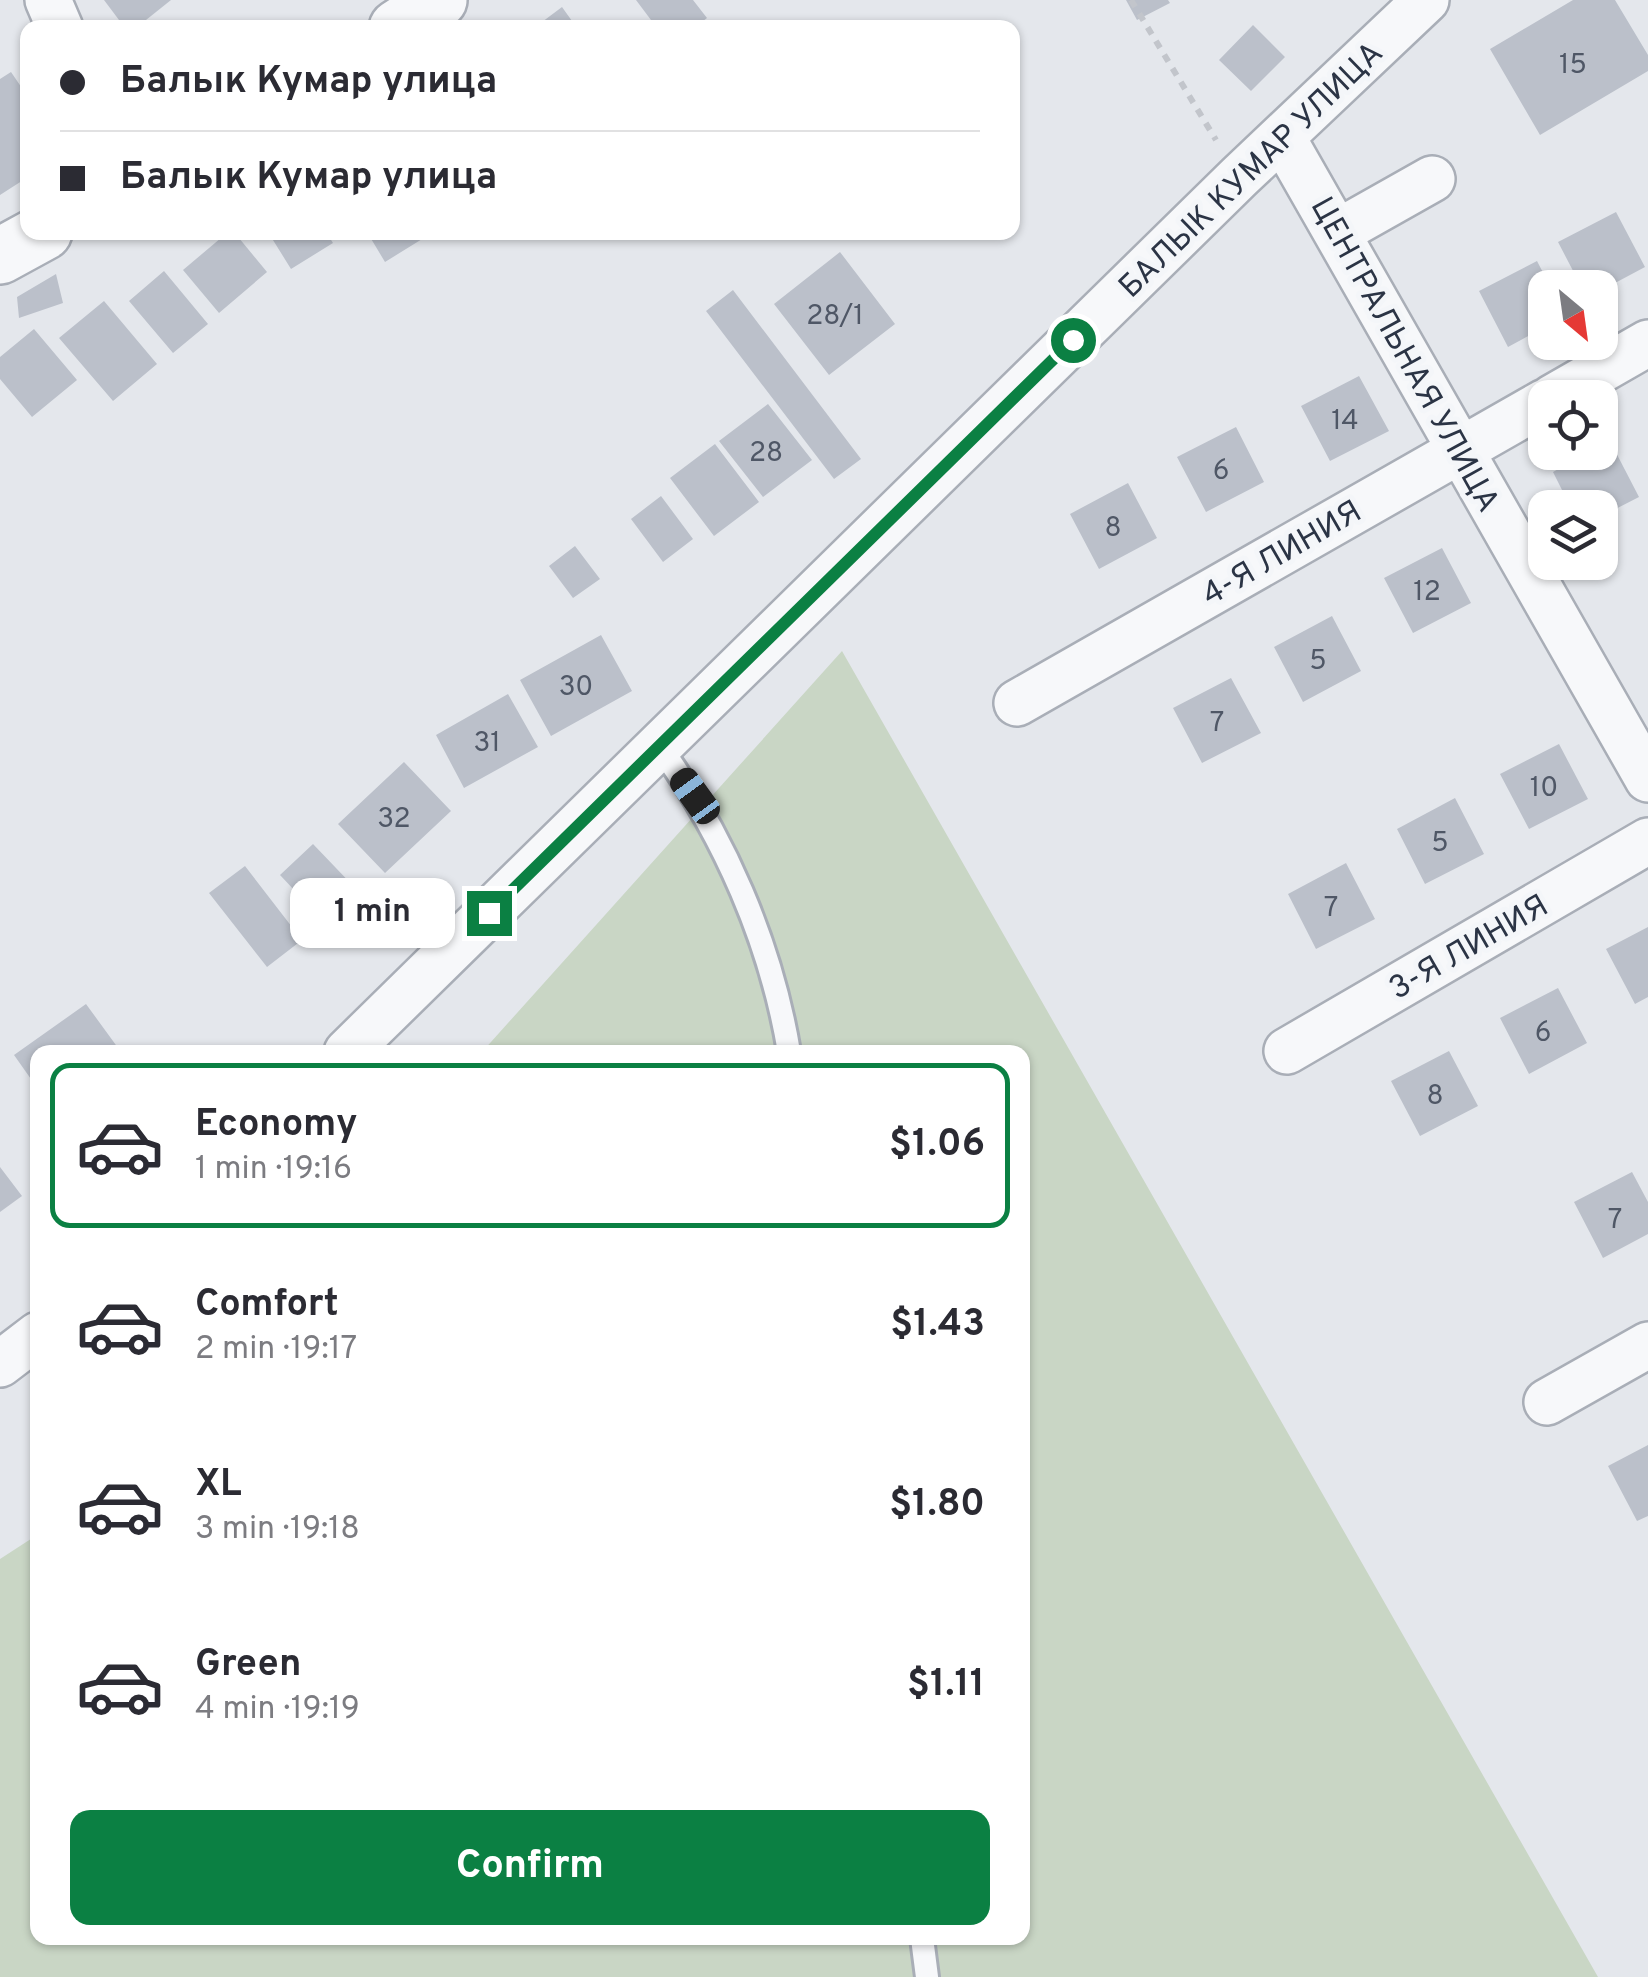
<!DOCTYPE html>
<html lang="en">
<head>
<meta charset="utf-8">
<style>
  body { margin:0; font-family:Overpass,sans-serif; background:#f2f2f3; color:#2b2b33; height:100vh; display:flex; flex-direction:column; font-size:38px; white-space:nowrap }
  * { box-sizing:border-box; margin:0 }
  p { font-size:32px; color:#7c7c81 }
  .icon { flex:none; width:55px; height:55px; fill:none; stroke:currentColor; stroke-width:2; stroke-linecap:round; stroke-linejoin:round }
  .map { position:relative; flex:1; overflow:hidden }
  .sheet { position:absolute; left:30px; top:1045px; width:1000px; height:900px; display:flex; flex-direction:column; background:#fff; border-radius:20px; box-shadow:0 2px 8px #0004 }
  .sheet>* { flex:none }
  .banner { position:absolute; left:20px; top:20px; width:1000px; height:220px; border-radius:20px; box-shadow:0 2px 8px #0004; display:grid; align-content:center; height:220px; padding:0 40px; background:#fff }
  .needle { width:65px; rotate:151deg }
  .tools { position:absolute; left:1528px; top:270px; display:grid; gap:20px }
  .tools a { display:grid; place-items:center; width:90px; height:90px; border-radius:20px; background:#fff; box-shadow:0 2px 8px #0004; font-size:50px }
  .end { position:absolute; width:45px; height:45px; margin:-22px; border:12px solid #0b8043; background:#fff; box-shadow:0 0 0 5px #fff }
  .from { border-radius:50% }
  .bubble { position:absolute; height:70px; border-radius:20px; background:#fff; box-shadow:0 2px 8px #0004; font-size:32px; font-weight:700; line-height:70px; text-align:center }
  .car { position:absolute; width:30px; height:60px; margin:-30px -15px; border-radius:12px; box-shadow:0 0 8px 2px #0007; background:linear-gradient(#222 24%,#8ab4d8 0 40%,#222 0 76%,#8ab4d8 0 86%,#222 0) }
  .banner b { display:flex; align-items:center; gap:35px; height:95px; font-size:38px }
  .banner b+b { border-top:2px solid #e1e1e2 }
  .banner i { width:25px; height:25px; background:#2b2b33 }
  ul { padding:18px 0 0; list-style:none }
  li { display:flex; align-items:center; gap:30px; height:165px; margin:0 20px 15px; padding:0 20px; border:5px solid transparent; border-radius:20px }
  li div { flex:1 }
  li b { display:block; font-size:38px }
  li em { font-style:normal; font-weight:700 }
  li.current { border-color:#0b8043 }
  li>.icon { width:90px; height:90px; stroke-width:1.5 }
  .primary-button { display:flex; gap:20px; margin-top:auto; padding:20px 40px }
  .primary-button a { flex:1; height:115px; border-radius:20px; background:#0b8043; color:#fff; font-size:40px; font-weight:700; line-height:115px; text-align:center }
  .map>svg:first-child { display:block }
  .green { fill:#c9d6c5 }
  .building { fill:#bbc0ca }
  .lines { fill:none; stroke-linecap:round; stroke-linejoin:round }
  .service-casing { stroke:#a9aeb7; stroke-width:28 }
  .minor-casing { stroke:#a9aeb7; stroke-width:50 }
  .tertiary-casing { stroke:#a9aeb7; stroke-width:60 }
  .path { stroke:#c2c5cb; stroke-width:6; stroke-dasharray:8 8; stroke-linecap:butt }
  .service { stroke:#f7f8fa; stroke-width:22 }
  .minor { stroke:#f7f8fa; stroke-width:45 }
  .tertiary { stroke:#f7f8fa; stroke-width:55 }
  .route { stroke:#0b8043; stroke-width:12 }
  .labels { text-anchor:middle; stroke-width:10; stroke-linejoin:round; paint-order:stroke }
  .number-label { font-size:28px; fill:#4f5766 }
  .street-label { font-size:32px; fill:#2b3445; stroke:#f4f6f9 }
</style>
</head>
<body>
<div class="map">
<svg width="1648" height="1977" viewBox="0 0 1648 1977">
  <rect width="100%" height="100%" fill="#e4e7ec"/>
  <path class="green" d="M 842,651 L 1598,1977 L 0,1977 L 0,1559 L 37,1535 L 38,1938 L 1022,1938 L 1022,1052 L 482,1052 Z"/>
  <path class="building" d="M 104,0 L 171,0 L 136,28 L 125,28 Z
    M 636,0 L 693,0 L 707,18 L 694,28 L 657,28 Z
    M 1126,0 L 1168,0 L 1170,3 L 1137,20 Z
    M 1573,0 L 1615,0 L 1648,55 L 1648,71 L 1540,135 L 1490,49 Z
    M 562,7 L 577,28 L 534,28 Z
    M 1253,25 L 1285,57 L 1251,91 L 1219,60 Z
    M 11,72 L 28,97 L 28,177 L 0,195 L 0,79 Z
    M 1616,212 L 1645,267 L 1600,291 L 1600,288 L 1582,288 L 1558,242 Z
    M 228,232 L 234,232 L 267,272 L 219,313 L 183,270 Z
    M 268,232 L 326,232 L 333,243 L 291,269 Z
    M 367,232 L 425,232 L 427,236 L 385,262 Z
    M 840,252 L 895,324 L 829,375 L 774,304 Z
    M 1537,261 L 1551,288 L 1545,288 L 1545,327 L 1508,347 L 1479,291 Z
    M 164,271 L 208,324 L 173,353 L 129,301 Z
    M 56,274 L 63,303 L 19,318 L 17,297 Z
    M 733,290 L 861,459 L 834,479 L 706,311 Z
    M 104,301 L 157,364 L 113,401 L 59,338 Z
    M 34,329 L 77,380 L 32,417 L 0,379 L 0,357 Z
    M 1359,376 L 1389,431 L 1330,461 L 1301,406 Z
    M 768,404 L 812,460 L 763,497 L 719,441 Z
    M 1236,427 L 1264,482 L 1206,512 L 1177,457 Z
    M 1610,441 L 1639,497 L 1600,517 L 1600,508 L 1571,508 L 1553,472 L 1589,452 L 1600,452 L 1600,447 Z
    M 715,444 L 759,502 L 714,536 L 670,478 Z
    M 1128,483 L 1157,538 L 1099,569 L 1070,514 Z
    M 661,496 L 693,539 L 663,562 L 631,519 Z
    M 575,546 L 600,579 L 573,598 L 549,566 Z
    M 1442,548 L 1471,603 L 1413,633 L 1384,578 Z
    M 1332,616 L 1361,671 L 1303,702 L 1274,647 Z
    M 601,635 L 632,691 L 551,736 L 520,680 Z
    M 1231,678 L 1261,733 L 1202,763 L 1173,708 Z
    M 508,694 L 538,747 L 464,788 L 436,735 Z
    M 1559,744 L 1588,799 L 1529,829 L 1500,774 Z
    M 404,762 L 451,811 L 385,873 L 338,824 Z
    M 1455,798 L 1484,854 L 1425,884 L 1397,829 Z
    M 313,844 L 358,891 L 325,923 L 280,875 Z
    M 1346,863 L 1375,919 L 1316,949 L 1288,894 Z
    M 245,866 L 302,940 L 267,967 L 209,893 Z
    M 1648,927 L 1648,997 L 1635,1004 L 1606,949 Z
    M 1558,988 L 1587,1043 L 1529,1074 L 1500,1018 Z
    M 86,1004 L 121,1052 L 38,1052 L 38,1089 L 14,1055 Z
    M 1449,1051 L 1478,1106 L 1420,1136 L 1391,1081 Z
    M 0,1167 L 22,1196 L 0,1212 Z
    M 1632,1172 L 1648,1202 L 1648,1234 L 1603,1258 L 1574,1202 Z
    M 1648,1445 L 1648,1516 L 1637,1521 L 1608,1466 Z"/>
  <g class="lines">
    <defs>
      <path id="service" d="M 659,746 C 724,835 771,943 789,1052
        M 922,1938 L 927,1977"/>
      <path id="minor" d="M 48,0 L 60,28
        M 1282,137 L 1648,779
        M 1338,232 L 1432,179
        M 1552,398 L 1648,343
        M 1017,703 L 1545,402
        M 1287,1051 L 1648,841
        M 347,1052 L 1239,177 L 1426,0
        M 0,1364 L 38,1335
        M 1547,1402 L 1648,1345"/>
      <path id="tertiary" d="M 397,28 L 439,0
        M 0,256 L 44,232"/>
    </defs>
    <use href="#service" class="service-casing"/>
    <use href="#minor" class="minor-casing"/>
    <use href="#tertiary" class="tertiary-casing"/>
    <path class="path" d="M 1131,0 L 1216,140"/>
    <use href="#service" class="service"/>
    <use href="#minor" class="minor"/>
    <use href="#tertiary" class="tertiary"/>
  </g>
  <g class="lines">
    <path class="route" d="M 489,913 L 1073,340"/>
  </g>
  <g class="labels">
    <g class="number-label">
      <text x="1573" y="73">15</text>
      <text x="835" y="324">28/1</text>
      <text x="1345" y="429">14</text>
      <text x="766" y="461">28</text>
      <text x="1221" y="479">6</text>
      <text x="1113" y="536">8</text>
      <text x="1427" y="600">12</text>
      <text x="1318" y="669">5</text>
      <text x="576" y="695">30</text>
      <text x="1217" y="731">7</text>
      <text x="487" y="751">31</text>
      <text x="1544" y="796">10</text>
      <text x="394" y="827">32</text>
      <text x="1440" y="851">5</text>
      <text x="1331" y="916">7</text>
      <text x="1543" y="1041">6</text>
      <text x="1435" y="1104">8</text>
      <text x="1615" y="1228">7</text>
    </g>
    <g class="street-label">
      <text transform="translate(1250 169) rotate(-44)" y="11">БАЛЫК КУМАР УЛИЦА</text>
      <text transform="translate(1406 354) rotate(61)" y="11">ЦЕНТРАЛЬНАЯ УЛИЦА</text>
      <text transform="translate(1281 552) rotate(-30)" y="11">4-Я ЛИНИЯ</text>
      <text transform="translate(1468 946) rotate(-30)" y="11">3-Я ЛИНИЯ</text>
    </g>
  </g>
</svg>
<div class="tools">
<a><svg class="needle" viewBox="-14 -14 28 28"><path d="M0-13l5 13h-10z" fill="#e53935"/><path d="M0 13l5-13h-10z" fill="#7c7c81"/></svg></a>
<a><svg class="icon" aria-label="locate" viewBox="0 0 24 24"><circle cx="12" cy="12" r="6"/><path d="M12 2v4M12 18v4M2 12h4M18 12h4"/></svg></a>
<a><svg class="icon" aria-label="layers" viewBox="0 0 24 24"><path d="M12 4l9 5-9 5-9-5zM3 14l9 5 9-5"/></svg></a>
</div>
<i class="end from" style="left:1073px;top:340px"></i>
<i class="end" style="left:489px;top:913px"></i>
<div class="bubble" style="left:290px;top:878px;width:165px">1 min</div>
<i class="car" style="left:695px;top:796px;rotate:324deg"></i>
<div class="banner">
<b><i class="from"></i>Балык Кумар улица</b>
<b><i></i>Балык Кумар улица</b>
</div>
<section class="sheet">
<ul>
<li class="current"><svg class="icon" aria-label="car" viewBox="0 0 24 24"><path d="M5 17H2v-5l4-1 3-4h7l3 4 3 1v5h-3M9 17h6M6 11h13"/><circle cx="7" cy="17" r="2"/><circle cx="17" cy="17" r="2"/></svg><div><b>Economy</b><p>1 min · 19:16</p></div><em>$1.06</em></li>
<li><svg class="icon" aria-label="car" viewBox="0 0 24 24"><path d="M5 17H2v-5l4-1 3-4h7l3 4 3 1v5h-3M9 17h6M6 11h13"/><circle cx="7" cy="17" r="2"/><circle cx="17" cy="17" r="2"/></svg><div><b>Comfort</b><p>2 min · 19:17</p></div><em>$1.43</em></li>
<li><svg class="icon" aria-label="car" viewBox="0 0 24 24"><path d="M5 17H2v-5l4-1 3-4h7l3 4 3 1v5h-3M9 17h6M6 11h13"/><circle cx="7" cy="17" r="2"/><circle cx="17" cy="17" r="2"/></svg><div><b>XL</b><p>3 min · 19:18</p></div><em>$1.80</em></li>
<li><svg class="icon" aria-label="car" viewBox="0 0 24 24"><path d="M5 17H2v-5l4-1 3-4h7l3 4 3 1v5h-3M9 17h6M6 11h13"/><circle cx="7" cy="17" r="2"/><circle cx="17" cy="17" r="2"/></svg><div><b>Green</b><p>4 min · 19:19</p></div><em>$1.11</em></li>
</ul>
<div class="primary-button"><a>Confirm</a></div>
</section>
</div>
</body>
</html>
